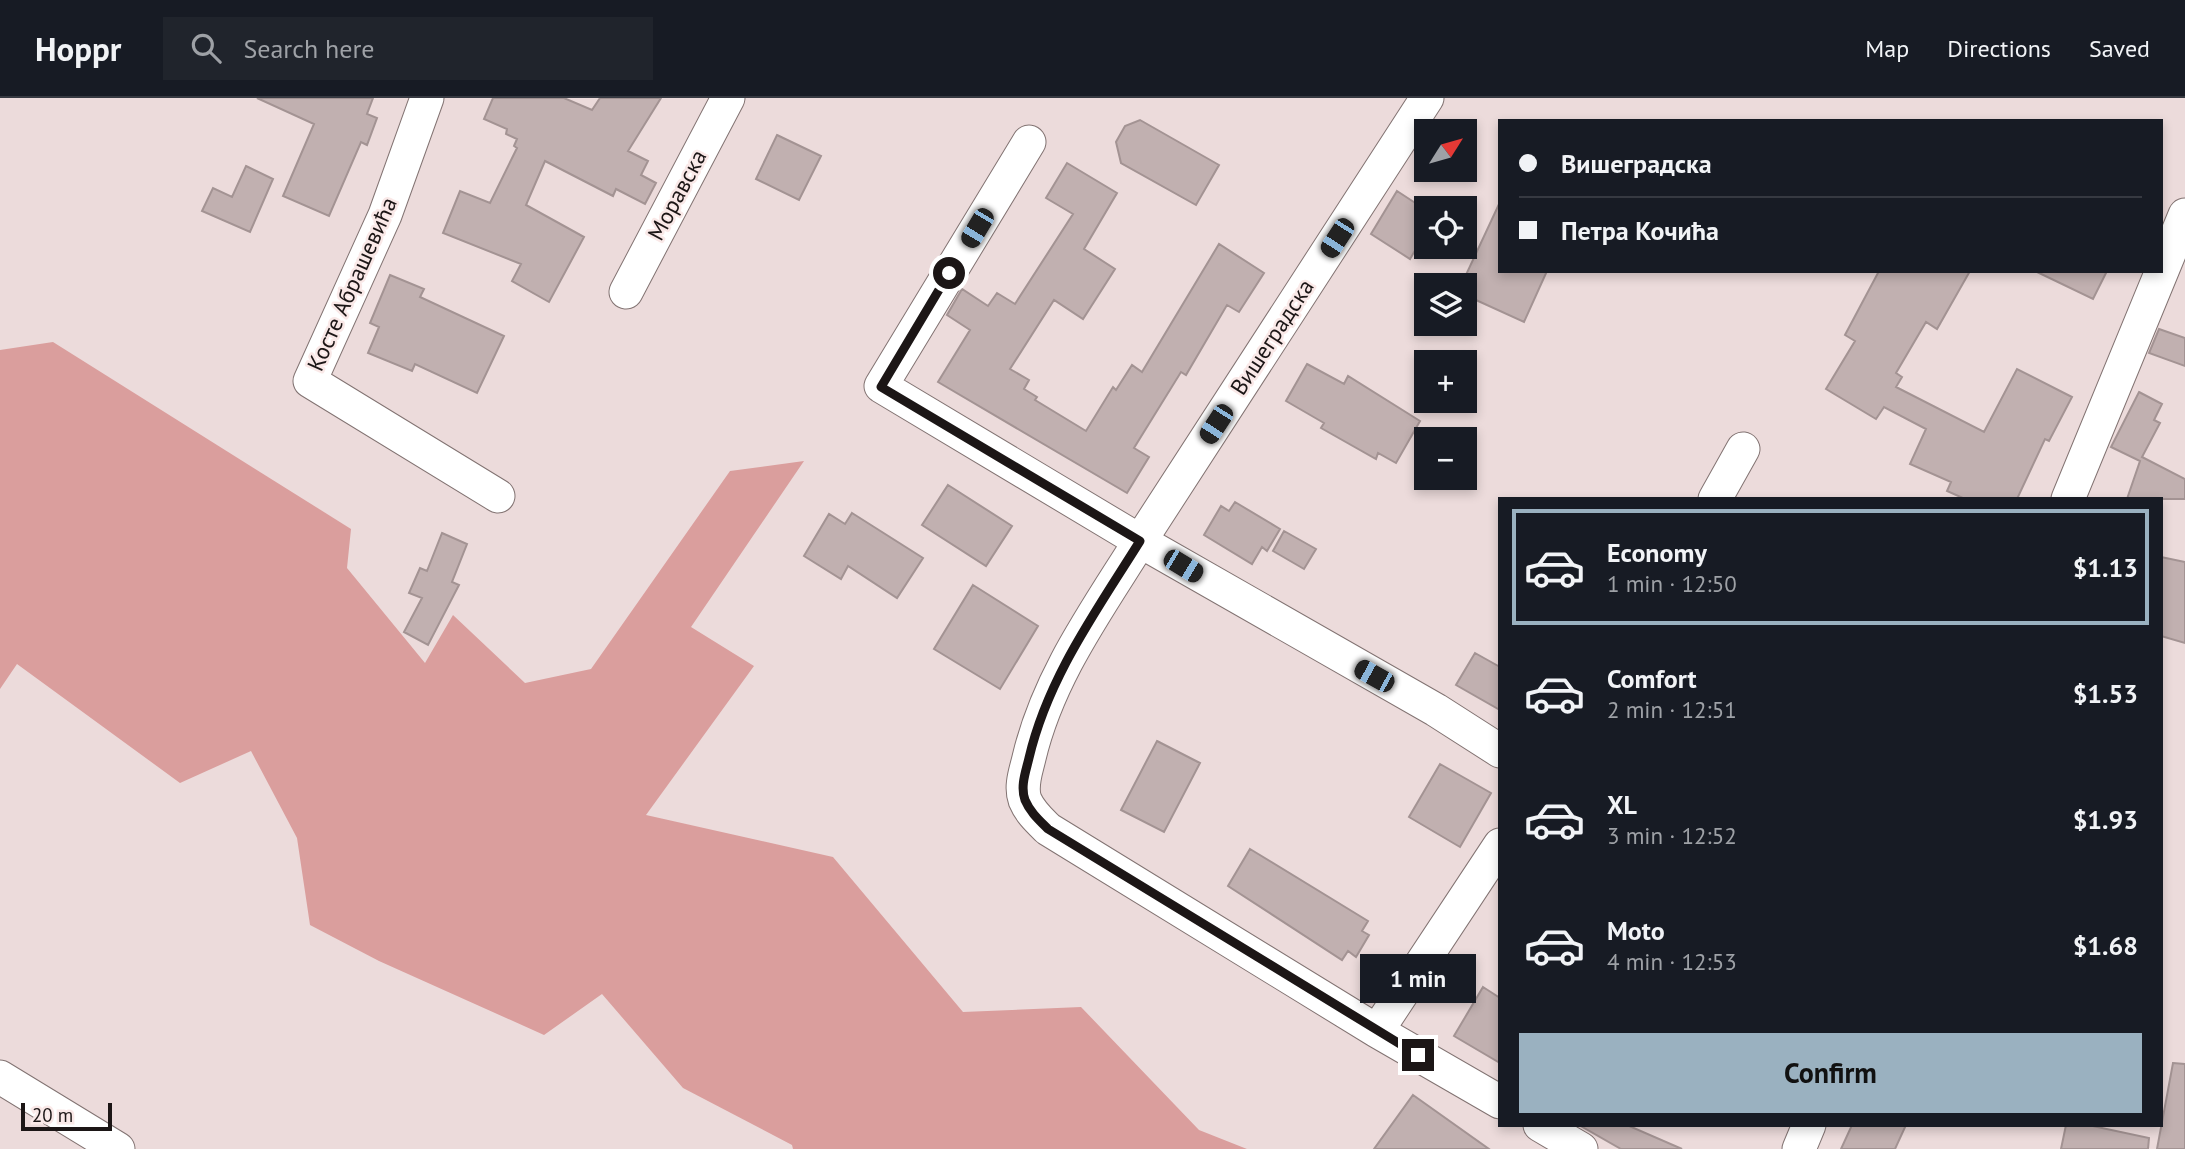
<!DOCTYPE html>
<html lang="en">
<head>
<meta charset="utf-8">
<style>
  body { margin:0; font-family:"PT Sans",sans-serif; background:#20242c; color:#f1f3f6; height:100vh; display:flex; flex-direction:column; font-size:26px; white-space:nowrap }
  * { box-sizing:border-box; margin:0 }
  p { font-size:23px; color:#9ea1a6 }
  .icon { flex:none; width:38px; height:38px; fill:none; stroke:currentColor; stroke-width:2; stroke-linecap:round; stroke-linejoin:round }
  .map { position:relative; flex:1; overflow:hidden }
  .details { position:absolute; left:1498px; top:399px; width:665px; height:630px; display:flex; flex-direction:column; background:#171b24; border-radius:0px; box-shadow:0 4px 10px #0003 }
  .details>* { flex:none }
  .guide { position:absolute; left:1498px; top:21px; width:665px; height:154px; border-radius:0px; box-shadow:0 4px 10px #0003; display:grid; align-content:center; height:154px; padding:0 21px; background:#171b24 }
  .needle { width:46px; rotate:53deg }
  .tools { position:absolute; left:1414px; top:21px; display:grid; gap:14px }
  .tools a { display:grid; place-items:center; width:63px; height:63px; border-radius:0px; background:#171b24; box-shadow:0 4px 10px #0003; font-size:35px }
  .scale { position:absolute; left:21px; bottom:18px; width:91px; box-sizing:border-box; padding-left:7px; border:4px solid #1c1616; border-top:0; font-size:19px; line-height:24px; white-space:nowrap; color:#1c1616; -webkit-text-stroke:5px #fae9e8; paint-order:stroke }
  .end { position:absolute; width:32px; height:32px; margin:-16px; border:9px solid #1c1616; background:#fff; box-shadow:0 0 0 4px #fff }
  .from { border-radius:50% }
  .bubble { position:absolute; height:49px; border-radius:0px; background:#171b24; box-shadow:0 4px 10px #0003; font-size:23px; font-weight:700; line-height:49px; text-align:center }
  .car { position:absolute; width:21px; height:42px; margin:-21px -10px; border-radius:9px; box-shadow:0 0 5px 2px #0007; background:linear-gradient(#222 24%,#8ab4d8 0 40%,#222 0 76%,#8ab4d8 0 86%,#222 0) }
  .guide b { display:flex; align-items:center; gap:24px; height:66px; font-size:26px }
  .guide b+b { border-top:2px solid #363941 }
  .guide i { width:18px; height:18px; background:#f1f3f6 }
  ul { padding:12px 0 0; list-style:none }
  li { display:flex; align-items:center; gap:21px; height:116px; margin:0 14px 10px; padding:0 7px; border:4px solid transparent; border-radius:0px }
  li div { flex:1 }
  li b { display:block; font-size:26px }
  li em { font-style:normal; font-weight:700 }
  li.current { border-color:#9ab1c0 }
  li>.icon { width:63px; height:63px; stroke-width:1.5 }
  .cta { display:flex; gap:14px; margin-top:auto; padding:14px 21px }
  .cta a { flex:1; height:80px; border-radius:0px; background:#9ab1c0; color:#111; font-size:28px; font-weight:700; line-height:80px; text-align:center }
  header { display:flex; align-items:center; gap:42px; box-sizing:border-box; height:98px; padding:0 35px; background:#171b24; border-bottom:2px solid #363941 }
  header strong { font-size:33px }
  nav { display:flex; gap:38px; margin-inline-start:auto; font-size:24px }
  .search { width:490px; height:63px; background:#20242c; display:flex; align-items:center; gap:18px; box-sizing:border-box; padding:0 24px; border-radius:0px; color:#9ea1a6; font-size:26px }
  .map>svg:first-child { display:block }
  .green { fill:#da9e9d }
  .building { fill:#c1b0b0; stroke:#a39393; stroke-width:2 }
  .lines { fill:none; stroke-linecap:round; stroke-linejoin:round }
  .minor-casing { stroke:#827372; stroke-width:35 }
  .minor { stroke:#fff; stroke-width:33 }
  .route { stroke:#1c1616; stroke-width:9 }
  .labels { text-anchor:middle; stroke-width:5; stroke-linejoin:round; paint-order:stroke }
  .street-label { font-size:23px; fill:#1c1616; stroke:#fae9e8 }
</style>
</head>
<body>
<header>
<strong>Hoppr</strong>
<div class="search"><svg class="icon" aria-label="search" viewBox="0 0 24 24"><circle cx="10" cy="10" r="6"/><path d="M15 15l6 6"/></svg>Search here</div>
<nav><a>Map</a><a>Directions</a><a>Saved</a></nav>
</header>
<div class="map">
<svg width="2185" height="1051" viewBox="0 0 2185 1051">
  <rect width="100%" height="100%" fill="#ecdbdb"/>
  <path class="green" d="M 53,244 L 351,431 L 347,470 L 425,565 L 453,517 L 525,585 L 591,571 L 730,373 L 804,363 L 691,529 L 754,568 L 646,717 L 833,759 L 963,914 L 1081,909 L 1199,1032 L 1247,1051 L 793,1051 L 792,1047 L 683,990 L 602,896 L 544,937 L 379,863 L 310,827 L 297,740 L 251,653 L 180,685 L 17,566 L 0,591 L 0,252 Z"/>
  <path class="building" d="M 257,0 L 373,0 L 367,16 L 377,20 L 367,47 L 361,44 L 329,118 L 283,98 L 314,26 Z
    M 493,0 L 564,0 L 592,12 L 600,0 L 661,0 L 628,53 L 648,63 L 641,77 L 656,85 L 645,106 L 616,91 L 613,98 L 545,63 L 526,107 L 584,139 L 549,204 L 512,183 L 521,166 L 443,135 L 460,93 L 490,105 L 517,50 L 514,48 L 517,41 L 506,36 L 507,31 L 484,21 Z
    M 1140,22 L 1219,67 L 1196,107 L 1121,65 L 1116,44 L 1125,28 Z
    M 777,37 L 821,58 L 799,102 L 756,81 Z
    M 1067,65 L 1117,95 L 1084,151 L 1115,171 L 1083,221 L 1054,202 L 1010,271 L 1029,282 L 1024,291 L 1037,299 L 1035,302 L 1086,333 L 1113,289 L 1116,292 L 1132,267 L 1142,274 L 1219,146 L 1264,175 L 1239,214 L 1227,207 L 1186,277 L 1181,274 L 1134,350 L 1149,359 L 1127,395 L 938,284 L 970,232 L 947,217 L 962,191 L 988,208 L 997,195 L 1015,206 L 1073,116 L 1046,100 Z
    M 246,68 L 273,81 L 250,134 L 202,113 L 213,90 L 232,99 Z
    M 1397,93 L 1426,112 L 1426,134 L 1410,161 L 1371,136 Z
    M 1500,104 L 1500,173 L 1547,173 L 1524,224 L 1465,197 L 1465,179 Z
    M 1879,173 L 1970,173 L 1937,231 L 1926,224 L 1896,275 L 1902,279 L 1896,289 L 1984,334 L 2017,271 L 2072,299 L 2049,343 L 2045,341 L 2017,401 L 1965,401 L 1947,393 L 1951,384 L 1910,366 L 1926,331 L 1884,309 L 1876,321 L 1826,291 L 1855,243 L 1845,237 Z
    M 2035,173 L 2107,173 L 2093,201 Z
    M 390,177 L 424,191 L 420,199 L 504,238 L 477,295 L 415,266 L 412,273 L 368,255 L 379,229 L 370,225 Z
    M 2159,231 L 2185,240 L 2185,268 L 2149,255 Z
    M 1307,266 L 1344,286 L 1348,278 L 1420,323 L 1396,365 L 1378,355 L 1376,361 L 1321,330 L 1324,325 L 1286,303 Z
    M 2139,294 L 2162,306 L 2154,322 L 2160,325 L 2142,359 L 2185,381 L 2185,401 L 2127,401 L 2140,363 L 2111,349 Z
    M 948,387 L 1012,428 L 986,468 L 922,427 Z
    M 1235,404 L 1280,431 L 1267,453 L 1262,449 L 1252,466 L 1204,437 L 1221,408 L 1229,413 Z
    M 852,415 L 923,460 L 897,500 L 848,468 L 841,481 L 804,458 L 829,416 L 845,426 Z
    M 1284,433 L 1316,451 L 1304,471 L 1273,453 Z
    M 442,435 L 467,446 L 452,484 L 459,487 L 428,547 L 404,534 L 422,500 L 409,495 L 420,470 L 427,473 Z
    M 2161,459 L 2185,464 L 2185,545 L 2161,538 Z
    M 973,487 L 1038,528 L 1000,591 L 934,551 Z
    M 1475,555 L 1500,569 L 1500,612 L 1456,587 Z
    M 1157,643 L 1200,665 L 1164,734 L 1121,712 Z
    M 1440,666 L 1491,695 L 1460,749 L 1409,719 Z
    M 1250,751 L 1368,823 L 1362,833 L 1369,837 L 1356,859 L 1348,853 L 1342,862 L 1228,788 Z
    M 1483,889 L 1500,900 L 1500,965 L 1454,938 Z
    M 2173,965 L 2185,966 L 2185,1051 L 2157,1051 Z
    M 1413,997 L 1489,1051 L 1374,1051 Z
    M 1579,1027 L 1627,1027 L 1682,1051 L 1621,1051 Z
    M 1852,1027 L 1906,1027 L 1895,1051 L 1841,1051 Z
    M 2066,1027 L 2088,1027 L 2149,1040 L 2148,1051 L 2061,1051 Z"/>
  <g class="lines">
    <defs>
      <path id="minor" d="M 427,0 L 385,117 L 310,283 L 498,398
        M 1029,44 L 881,288 L 1140,443 L 1427,0
        M 626,194 L 728,0
        M 1715,401 L 1743,351
        M 2068,401 L 2185,117
        M 1500,653 L 1436,612 L 1140,443 C 1097,512 1048,579 1029,660 C 1026,673 1020,688 1025,702 C 1030,714 1039,722 1048,731 L 1377,933 L 1500,1004
        M 1377,933 L 1500,747
        M 0,979 L 118,1051
        M 1540,1027 L 1581,1051
        M 1799,1051 L 1809,1027"/>
    </defs>
    <use href="#minor" class="minor-casing"/>
    <use href="#minor" class="minor"/>
  </g>
  <g class="lines">
    <path class="route" d="M 949,175 L 881,289 L 1140,443 C 1097,512 1048,579 1029,660 C 1026,673 1020,688 1025,702 C 1030,714 1039,722 1048,731 L 1418,957"/>
  </g>
  <g class="labels">
    <g class="street-label">
      <text transform="translate(677 97) rotate(-62)" y="8">Моравска</text>
      <text transform="translate(352 186) rotate(-66)" y="8">Косте Абрашевића</text>
      <text transform="translate(1272 239) rotate(-57)" y="8">Вишеградска</text>
    </g>
  </g>
</svg>
<div class="tools">
<a><svg class="needle" viewBox="-14 -14 28 28"><path d="M0-13l5 13h-10z" fill="#e53935"/><path d="M0 13l5-13h-10z" fill="#9ea1a6"/></svg></a>
<a><svg class="icon" aria-label="locate" viewBox="0 0 24 24"><circle cx="12" cy="12" r="6"/><path d="M12 2v4M12 18v4M2 12h4M18 12h4"/></svg></a>
<a><svg class="icon" aria-label="layers" viewBox="0 0 24 24"><path d="M12 4l9 5-9 5-9-5zM3 14l9 5 9-5"/></svg></a>
<a>+</a>
<a>−</a>
</div>
<div class="scale">20 m</div>
<i class="end from" style="left:949px;top:175px"></i>
<i class="end" style="left:1418px;top:957px"></i>
<div class="bubble" style="left:1360px;top:856px;width:116px">1 min</div>
<i class="car" style="left:977px;top:130px;rotate:211deg"></i>
<i class="car" style="left:1337px;top:140px;rotate:213deg"></i>
<i class="car" style="left:1216px;top:326px;rotate:213deg"></i>
<i class="car" style="left:1183px;top:468px;rotate:121deg"></i>
<i class="car" style="left:1374px;top:578px;rotate:299deg"></i>
<div class="guide">
<b><i class="from"></i>Вишеградска</b>
<b><i></i>Петра Кочића</b>
</div>
<section class="details">
<ul>
<li class="current"><svg class="icon" aria-label="car" viewBox="0 0 24 24"><path d="M5 17H2v-5l4-1 3-4h7l3 4 3 1v5h-3M9 17h6M6 11h13"/><circle cx="7" cy="17" r="2"/><circle cx="17" cy="17" r="2"/></svg><div><b>Economy</b><p>1 min · 12:50</p></div><em>$1.13</em></li>
<li><svg class="icon" aria-label="car" viewBox="0 0 24 24"><path d="M5 17H2v-5l4-1 3-4h7l3 4 3 1v5h-3M9 17h6M6 11h13"/><circle cx="7" cy="17" r="2"/><circle cx="17" cy="17" r="2"/></svg><div><b>Comfort</b><p>2 min · 12:51</p></div><em>$1.53</em></li>
<li><svg class="icon" aria-label="car" viewBox="0 0 24 24"><path d="M5 17H2v-5l4-1 3-4h7l3 4 3 1v5h-3M9 17h6M6 11h13"/><circle cx="7" cy="17" r="2"/><circle cx="17" cy="17" r="2"/></svg><div><b>XL</b><p>3 min · 12:52</p></div><em>$1.93</em></li>
<li><svg class="icon" aria-label="car" viewBox="0 0 24 24"><path d="M5 17H2v-5l4-1 3-4h7l3 4 3 1v5h-3M9 17h6M6 11h13"/><circle cx="7" cy="17" r="2"/><circle cx="17" cy="17" r="2"/></svg><div><b>Moto</b><p>4 min · 12:53</p></div><em>$1.68</em></li>
</ul>
<div class="cta"><a>Confirm</a></div>
</section>
</div>
</body>
</html>
